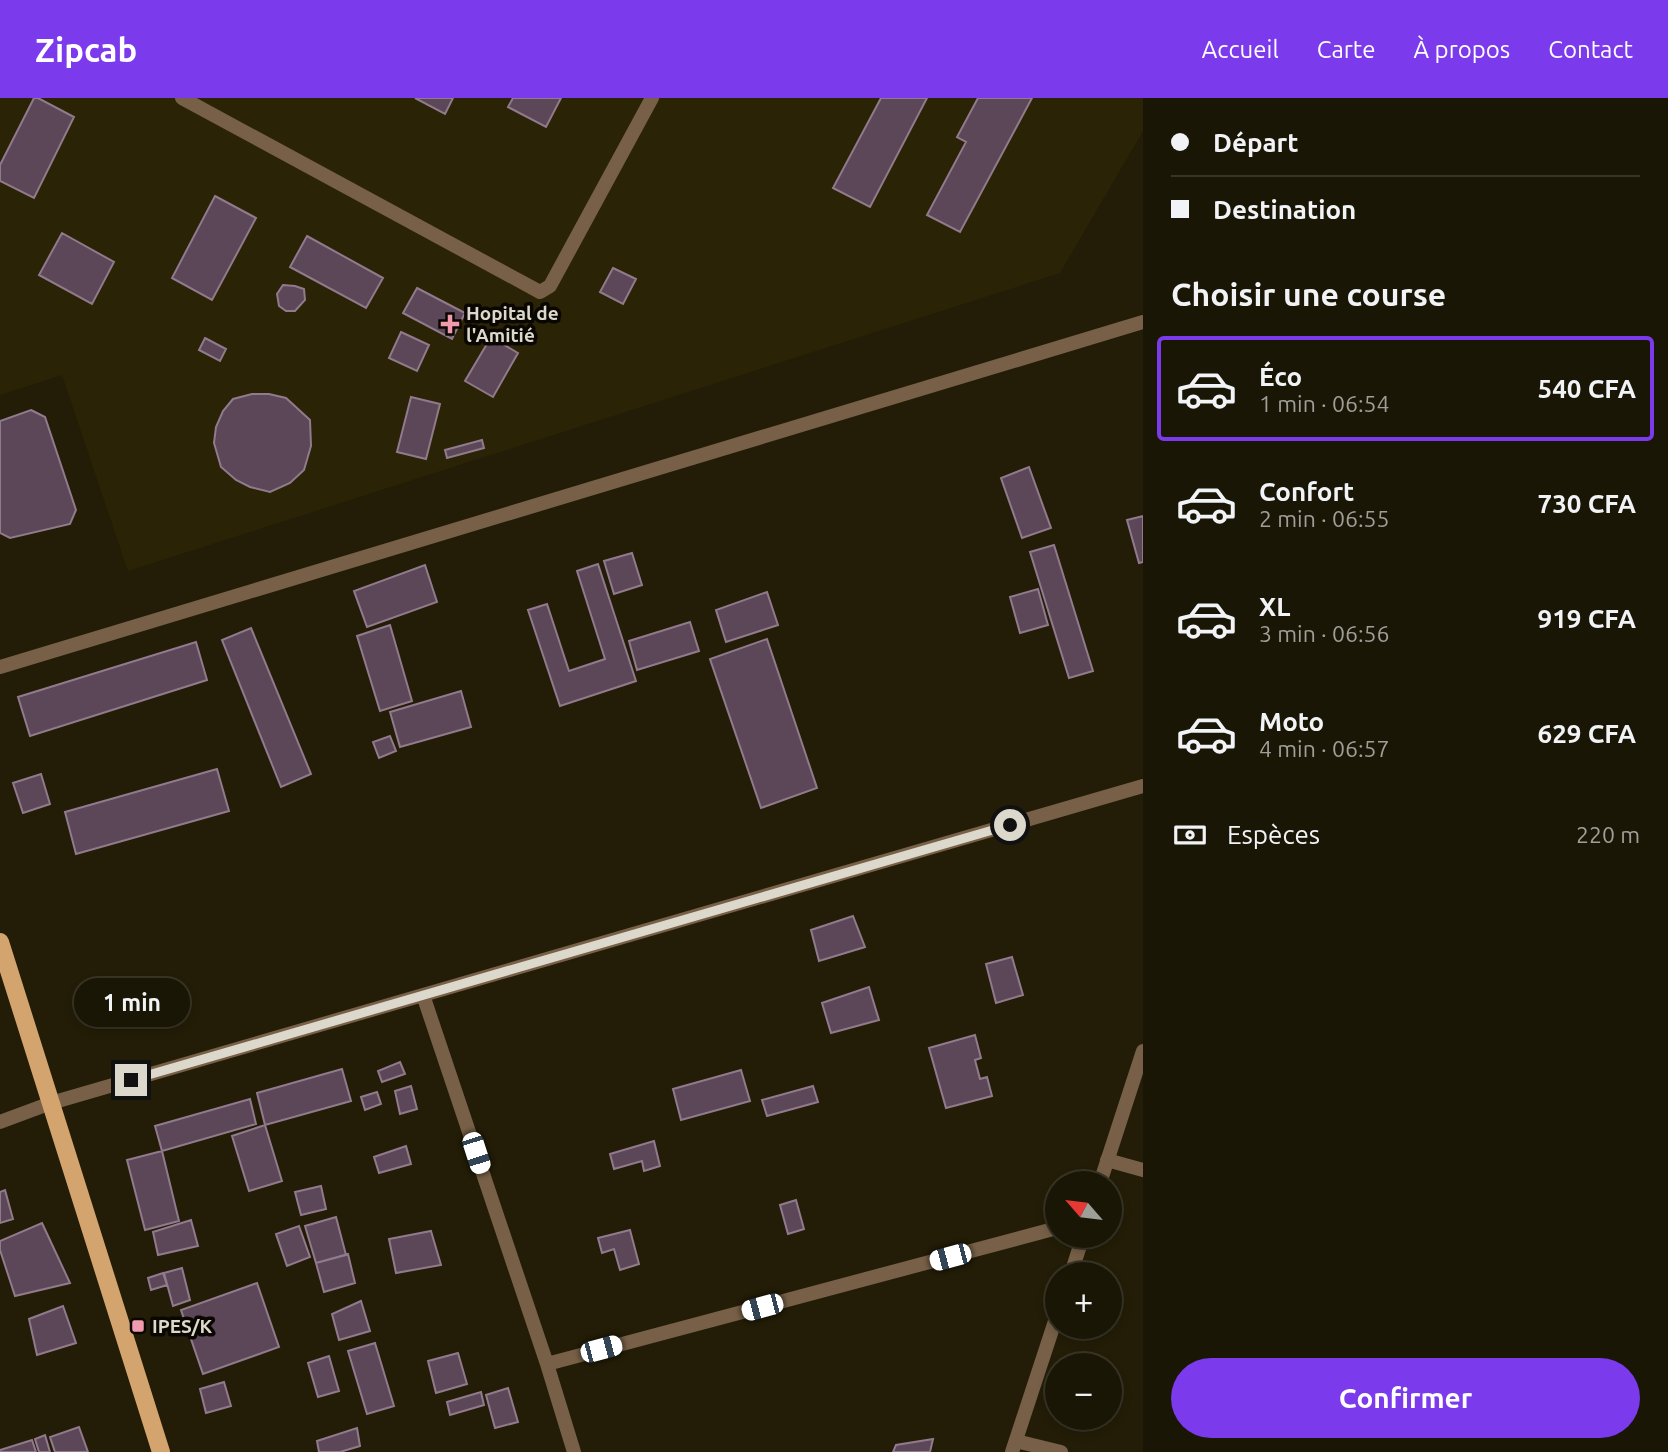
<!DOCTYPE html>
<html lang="fr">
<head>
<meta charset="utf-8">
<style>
  body { margin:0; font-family:Ubuntu,sans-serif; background:#231f0f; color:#f1f3f6; height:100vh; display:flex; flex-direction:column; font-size:26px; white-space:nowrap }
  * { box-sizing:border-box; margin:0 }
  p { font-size:23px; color:#9f9f9a }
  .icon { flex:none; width:38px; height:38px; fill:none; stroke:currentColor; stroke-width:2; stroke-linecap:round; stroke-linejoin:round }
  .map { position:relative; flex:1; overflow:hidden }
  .details { display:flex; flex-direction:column; background:#1a1605; width:525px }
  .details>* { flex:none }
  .hud { display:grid; align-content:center; height:154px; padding:0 28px; background:#1a1605 }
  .needle { width:46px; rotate:298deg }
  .fabs { position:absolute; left:1045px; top:1073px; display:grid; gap:14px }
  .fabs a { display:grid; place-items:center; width:77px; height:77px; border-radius:50%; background:#1a1605; box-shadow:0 4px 10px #0003,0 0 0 2px #383527; font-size:35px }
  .end { position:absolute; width:32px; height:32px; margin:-16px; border:9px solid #dcd8cb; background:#111; box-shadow:0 0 0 4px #111 }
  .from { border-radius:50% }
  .bubble { position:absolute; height:49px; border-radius:24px; background:#1a1605; box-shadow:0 4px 10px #0003,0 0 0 2px #383527; font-size:23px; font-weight:700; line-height:49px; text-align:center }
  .car { position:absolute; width:21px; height:42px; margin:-21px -10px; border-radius:9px; box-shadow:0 0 5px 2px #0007; background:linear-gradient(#fff 24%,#345 0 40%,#fff 0 76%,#345 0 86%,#fff 0) }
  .hud b { display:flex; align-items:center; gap:24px; height:66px; font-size:26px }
  .hud b+b { border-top:2px solid #383527 }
  .hud i { width:18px; height:18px; background:#f1f3f6 }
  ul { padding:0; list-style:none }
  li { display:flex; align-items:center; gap:21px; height:105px; margin:0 14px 10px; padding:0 14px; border:4px solid transparent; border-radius:7px }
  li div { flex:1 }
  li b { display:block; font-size:26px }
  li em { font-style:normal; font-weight:700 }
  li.current { border-color:#7c3aed }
  li>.icon { width:63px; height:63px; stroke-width:1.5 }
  h2 { padding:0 28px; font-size:32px; line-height:84px }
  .pay { display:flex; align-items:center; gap:18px; height:77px; padding:0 28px; font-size:26px }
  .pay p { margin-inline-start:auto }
  .cta { display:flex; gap:14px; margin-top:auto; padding:14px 28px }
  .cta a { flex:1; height:80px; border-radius:42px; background:#7c3aed; color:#fff; font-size:28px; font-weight:700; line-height:80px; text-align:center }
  header { display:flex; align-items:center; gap:42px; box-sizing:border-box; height:98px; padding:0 35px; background:#7c3aed; color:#fff }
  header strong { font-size:33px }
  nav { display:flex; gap:38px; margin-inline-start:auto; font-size:24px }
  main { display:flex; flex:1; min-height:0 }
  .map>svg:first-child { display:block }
  .built { fill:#2b2305 }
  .building { fill:#5b4757; stroke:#907a8c; stroke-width:2 }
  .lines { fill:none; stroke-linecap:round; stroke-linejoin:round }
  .service { stroke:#776047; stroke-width:14 }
  .minor { stroke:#776047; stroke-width:14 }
  .tertiary { stroke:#776047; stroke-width:14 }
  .primary { stroke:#d3a46e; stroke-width:18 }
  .route { stroke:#dcd8cb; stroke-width:9 }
  .poi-dot { fill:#f29aad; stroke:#0a0702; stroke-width:2.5 }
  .labels { text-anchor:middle; stroke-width:7; stroke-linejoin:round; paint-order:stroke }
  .poi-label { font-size:19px; font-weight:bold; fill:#dcd8cb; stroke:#0a0702; text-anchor:start }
</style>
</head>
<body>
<header>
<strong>Zipcab</strong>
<nav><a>Accueil</a><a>Carte</a><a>À propos</a><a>Contact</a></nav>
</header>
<main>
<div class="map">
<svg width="1143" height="1354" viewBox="0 0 1143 1354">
  <rect width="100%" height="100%" fill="#231d07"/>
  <path class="built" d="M 0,0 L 1143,0 L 1143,33 L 1060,175 L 128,473 L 62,277 L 0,297 Z"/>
  <path class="building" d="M 34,0 L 38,0 L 74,19 L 34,100 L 0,83 L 0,67 Z
    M 415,0 L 453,0 L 445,16 Z
    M 513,0 L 561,0 L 546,29 L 508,9 Z
    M 881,0 L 927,0 L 870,109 L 833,90 Z
    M 978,0 L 1032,0 L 960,134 L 927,117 L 966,44 L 957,39 Z
    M 215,98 L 256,120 L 212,202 L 172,180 Z
    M 62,135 L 114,164 L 92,206 L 39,177 Z
    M 307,138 L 383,180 L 366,210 L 290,169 Z
    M 613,170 L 636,181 L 623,206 L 600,194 Z
    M 283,187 L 295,188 L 304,191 L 305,202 L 295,213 L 286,213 L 279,208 L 277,196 Z
    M 417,190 L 465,215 L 452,241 L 403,215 Z
    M 401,234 L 429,247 L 417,273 L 389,260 Z
    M 491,239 L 518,255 L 493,299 L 465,283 Z
    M 205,240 L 226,251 L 220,263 L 199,252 Z
    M 252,296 L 269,296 L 286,300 L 310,322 L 311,348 L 304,372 L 290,385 L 270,394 L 250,389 L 236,382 L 221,369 L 214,345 L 216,329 L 223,313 L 233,301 Z
    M 411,299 L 440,306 L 426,361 L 397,354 Z
    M 31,312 L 45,319 L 76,412 L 70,426 L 10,440 L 0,435 L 0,323 Z
    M 482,342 L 484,350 L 447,360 L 445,352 Z
    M 1029,369 L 1051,430 L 1022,440 L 1001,380 Z
    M 1143,418 L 1143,464 L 1139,465 L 1127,422 Z
    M 1054,447 L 1093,573 L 1069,580 L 1030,454 Z
    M 632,455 L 642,487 L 614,496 L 604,463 Z
    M 598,466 L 636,583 L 560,608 L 528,512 L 547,506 L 569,573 L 605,561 L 577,473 Z
    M 425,467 L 437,504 L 367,529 L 354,493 Z
    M 1038,491 L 1048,527 L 1020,535 L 1010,499 Z
    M 767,494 L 778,527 L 726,544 L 716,512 Z
    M 690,524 L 699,553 L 637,572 L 629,543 Z
    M 390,527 L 412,603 L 380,613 L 357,538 Z
    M 251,530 L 311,676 L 281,689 L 222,542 Z
    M 767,541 L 817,690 L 761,710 L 710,561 Z
    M 196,544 L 207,582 L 30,638 L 18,599 Z
    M 461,593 L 471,629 L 400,649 L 390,614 Z
    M 390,638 L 396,653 L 379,660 L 373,644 Z
    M 217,671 L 229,713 L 76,756 L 65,714 Z
    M 41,676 L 50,706 L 23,715 L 13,685 Z
    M 853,818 L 865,849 L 819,863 L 811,832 Z
    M 1012,859 L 1023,897 L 996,905 L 986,866 Z
    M 869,889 L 879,922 L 831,935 L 822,905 Z
    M 975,937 L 981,960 L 975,962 L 980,981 L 987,979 L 992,998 L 946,1010 L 929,950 Z
    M 400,964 L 405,976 L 382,984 L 378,973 Z
    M 342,971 L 351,1003 L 265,1027 L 257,995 Z
    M 741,972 L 750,1003 L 681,1022 L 673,991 Z
    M 411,988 L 417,1011 L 400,1016 L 395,993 Z
    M 813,988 L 818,1004 L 767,1018 L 762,1002 Z
    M 377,994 L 381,1006 L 365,1012 L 361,999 Z
    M 250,1001 L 256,1026 L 162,1053 L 155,1028 Z
    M 265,1027 L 282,1083 L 249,1093 L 232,1038 Z
    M 654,1043 L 660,1068 L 644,1073 L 642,1063 L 614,1071 L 610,1056 Z
    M 406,1048 L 411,1066 L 379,1075 L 374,1059 Z
    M 162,1053 L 179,1123 L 145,1132 L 127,1062 Z
    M 321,1088 L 326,1111 L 301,1117 L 295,1094 Z
    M 5,1092 L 13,1121 L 0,1125 L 0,1094 Z
    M 796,1102 L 804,1131 L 788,1136 L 780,1107 Z
    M 336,1119 L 346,1157 L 316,1165 L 305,1128 Z
    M 191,1122 L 198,1148 L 158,1157 L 153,1134 Z
    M 42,1125 L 70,1185 L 15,1198 L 0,1152 L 0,1143 Z
    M 299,1128 L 310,1159 L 287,1168 L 276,1136 Z
    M 630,1132 L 639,1166 L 620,1172 L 614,1151 L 602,1155 L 598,1140 Z
    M 431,1133 L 441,1167 L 396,1175 L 389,1141 Z
    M 348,1156 L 355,1185 L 324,1194 L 316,1165 Z
    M 182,1170 L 190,1202 L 173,1208 L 164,1175 Z
    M 163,1175 L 167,1187 L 151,1192 L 148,1180 Z
    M 257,1185 L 279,1249 L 203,1276 L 181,1212 Z
    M 361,1203 L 370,1233 L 339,1242 L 332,1216 Z
    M 63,1208 L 76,1245 L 37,1257 L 29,1221 Z
    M 375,1245 L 394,1308 L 367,1316 L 348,1253 Z
    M 458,1255 L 467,1286 L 436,1295 L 428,1263 Z
    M 329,1258 L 339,1293 L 318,1299 L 308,1265 Z
    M 224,1284 L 231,1308 L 206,1315 L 200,1291 Z
    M 508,1290 L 518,1324 L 495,1330 L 486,1297 Z
    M 481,1294 L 484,1307 L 450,1317 L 447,1304 Z
    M 79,1329 L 88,1354 L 55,1354 L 50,1339 Z
    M 357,1330 L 360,1348 L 340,1354 L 319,1354 L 317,1343 Z
    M 45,1337 L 50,1354 L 39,1354 L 35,1341 Z
    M 933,1341 L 930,1354 L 893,1354 L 896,1347 Z
    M 32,1342 L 36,1354 L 0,1354 L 0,1352 Z"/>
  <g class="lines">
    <path class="service" d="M 182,0 L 540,194 L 550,188 L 652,0
      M 0,569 L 1143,224"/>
    <path class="minor" d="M 423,897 L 547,1266 L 574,1354
      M 0,1024 L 51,1005 L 1143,688
      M 1107,1062 L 1143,1072
      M 547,1266 L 1057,1130
      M 1016,1343 L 1061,1354"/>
    <path class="tertiary" d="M 1100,1085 L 1143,953
      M 1071,1176 L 1083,1138
      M 1012,1354 L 1057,1217"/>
    <path class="primary" d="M 0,844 L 161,1354"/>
  </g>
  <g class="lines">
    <path class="route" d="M 131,982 L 1010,727"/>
  </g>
  <g class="poi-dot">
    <path d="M446.5 215.5h7v7h7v7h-7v7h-7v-7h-7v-7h7z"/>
    <rect x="131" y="1221" width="14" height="14" rx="3.5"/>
  </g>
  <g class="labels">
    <g class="poi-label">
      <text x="466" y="222">Hopital de<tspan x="466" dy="22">l'Amitié</tspan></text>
      <text x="152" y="1235">IPES/K</text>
    </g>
  </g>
</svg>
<div class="fabs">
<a><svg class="needle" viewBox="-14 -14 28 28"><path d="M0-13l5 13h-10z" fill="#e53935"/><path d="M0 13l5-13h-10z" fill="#9f9f9a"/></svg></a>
<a>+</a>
<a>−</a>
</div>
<i class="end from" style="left:1010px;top:727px"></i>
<i class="end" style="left:131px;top:982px"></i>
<div class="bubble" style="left:74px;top:880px;width:116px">1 min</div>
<i class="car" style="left:476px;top:1055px;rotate:162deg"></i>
<i class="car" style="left:950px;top:1159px;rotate:255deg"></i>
<i class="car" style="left:762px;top:1209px;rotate:255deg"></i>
<i class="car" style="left:601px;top:1251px;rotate:75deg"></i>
</div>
<section class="details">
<div class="hud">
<b><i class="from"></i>Départ</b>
<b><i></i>Destination</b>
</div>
<h2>Choisir une course</h2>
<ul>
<li class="current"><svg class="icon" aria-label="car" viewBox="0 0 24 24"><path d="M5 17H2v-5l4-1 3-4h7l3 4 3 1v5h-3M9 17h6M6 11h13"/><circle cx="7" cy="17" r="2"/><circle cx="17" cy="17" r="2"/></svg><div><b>Éco</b><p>1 min · 06:54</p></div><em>540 CFA</em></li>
<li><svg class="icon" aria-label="car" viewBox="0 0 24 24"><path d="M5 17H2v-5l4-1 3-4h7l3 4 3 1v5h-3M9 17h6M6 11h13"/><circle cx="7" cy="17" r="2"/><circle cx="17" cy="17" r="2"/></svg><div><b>Confort</b><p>2 min · 06:55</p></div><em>730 CFA</em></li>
<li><svg class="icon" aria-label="car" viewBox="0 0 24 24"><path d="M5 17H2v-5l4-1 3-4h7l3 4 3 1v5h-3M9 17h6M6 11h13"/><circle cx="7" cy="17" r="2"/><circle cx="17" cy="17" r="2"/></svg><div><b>XL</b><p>3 min · 06:56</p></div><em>919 CFA</em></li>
<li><svg class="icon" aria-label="car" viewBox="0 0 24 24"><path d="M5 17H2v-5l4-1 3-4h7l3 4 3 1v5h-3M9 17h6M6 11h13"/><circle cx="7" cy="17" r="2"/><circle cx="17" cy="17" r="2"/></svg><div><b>Moto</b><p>4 min · 06:57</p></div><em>629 CFA</em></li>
</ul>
<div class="pay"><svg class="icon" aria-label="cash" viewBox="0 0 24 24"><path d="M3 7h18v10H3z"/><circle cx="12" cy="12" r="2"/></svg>Espèces<p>220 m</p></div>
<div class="cta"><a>Confirmer</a></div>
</section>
</main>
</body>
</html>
